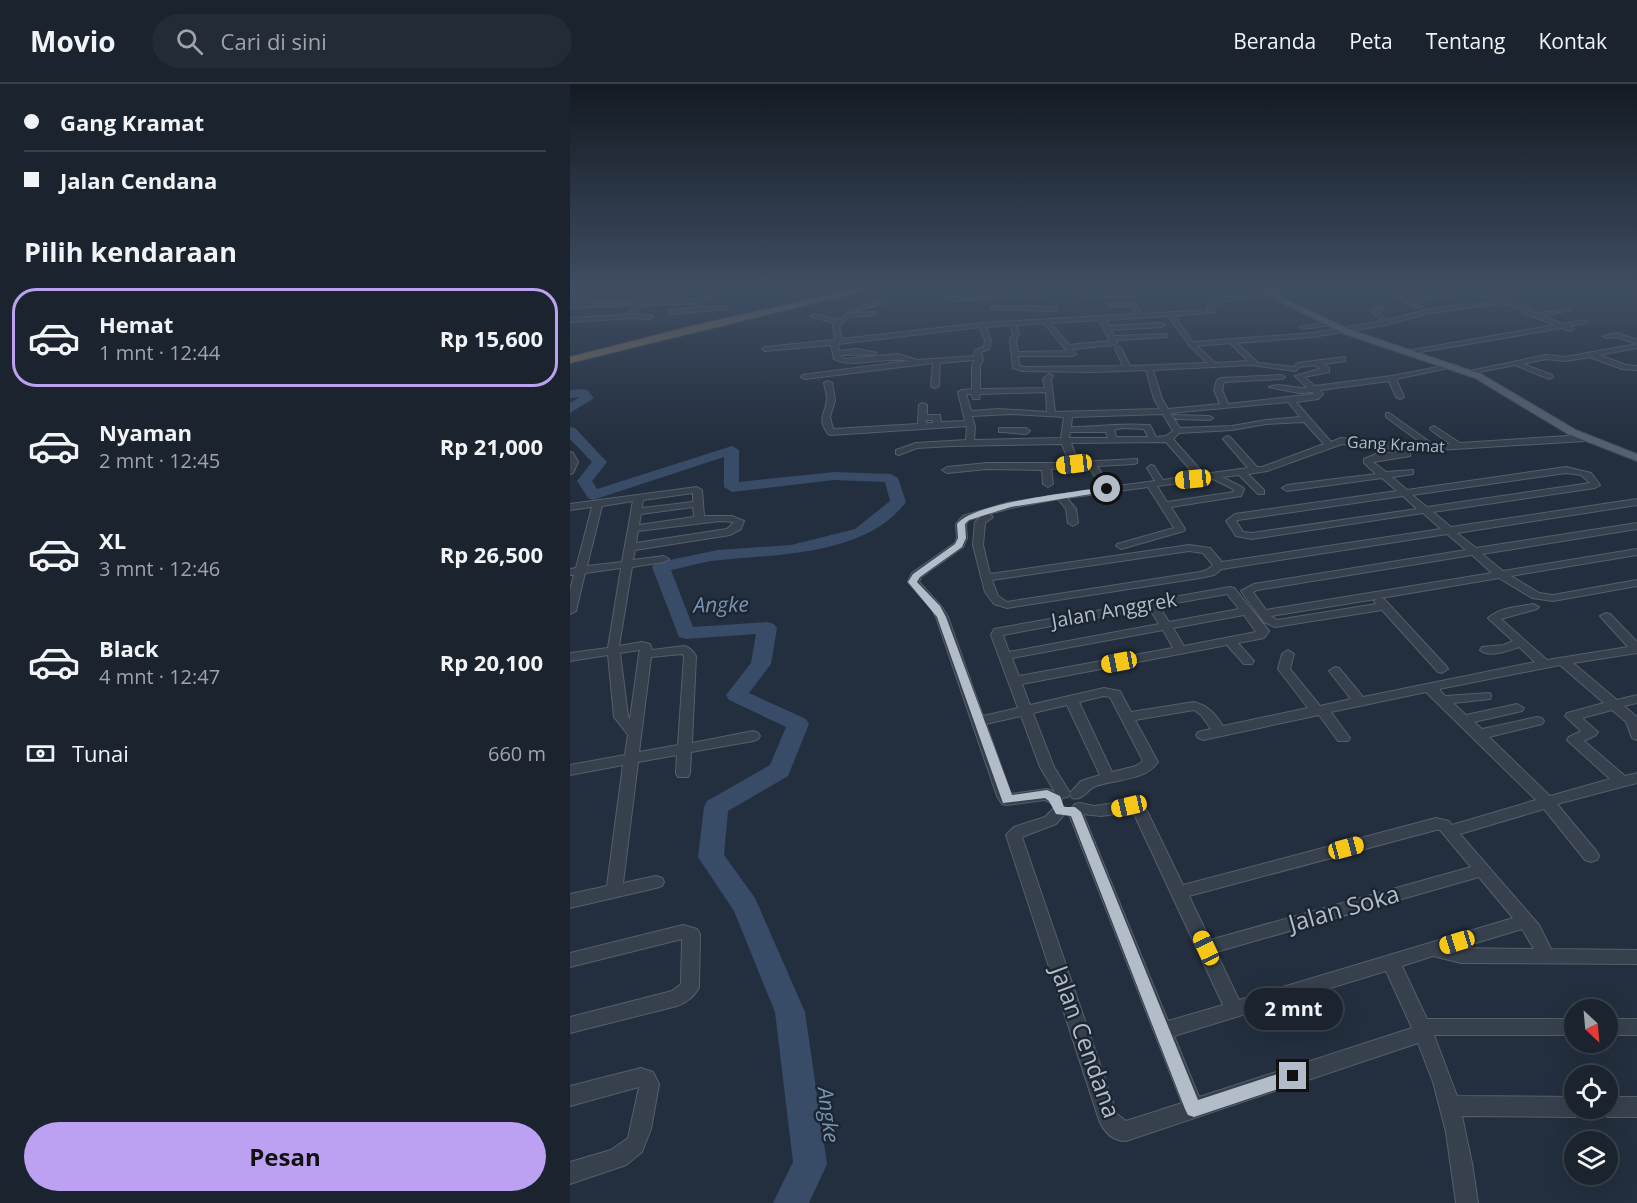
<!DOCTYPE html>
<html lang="id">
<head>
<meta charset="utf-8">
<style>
  body { margin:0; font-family:"Open Sans",sans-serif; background:#232b36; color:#f1f3f6; height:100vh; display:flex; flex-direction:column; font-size:22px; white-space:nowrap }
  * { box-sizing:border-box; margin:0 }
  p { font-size:20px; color:#9fa4aa }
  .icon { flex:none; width:33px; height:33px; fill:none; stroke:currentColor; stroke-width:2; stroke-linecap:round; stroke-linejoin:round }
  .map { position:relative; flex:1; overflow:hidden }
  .drawer { display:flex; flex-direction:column; background:#1a232e; width:570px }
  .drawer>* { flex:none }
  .top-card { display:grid; align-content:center; height:132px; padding:0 24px; background:#1a232e }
  .needle { width:39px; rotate:154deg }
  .tools { position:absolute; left:994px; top:915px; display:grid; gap:12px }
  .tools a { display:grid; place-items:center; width:54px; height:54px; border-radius:50%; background:#1a232e; box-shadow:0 6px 24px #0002,0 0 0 2px #38404a; font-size:30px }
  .end { position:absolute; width:27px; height:27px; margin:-14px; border:8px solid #b3bcc9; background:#111; box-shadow:0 0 0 3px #111 }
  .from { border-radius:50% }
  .bubble { position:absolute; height:42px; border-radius:21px; background:#1a232e; box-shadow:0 6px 24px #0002,0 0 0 2px #38404a; font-size:20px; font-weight:700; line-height:42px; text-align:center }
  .car { position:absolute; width:18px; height:36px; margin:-18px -9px; border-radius:8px; box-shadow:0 0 4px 2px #0007; background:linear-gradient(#f5c518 24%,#345 0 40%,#f5c518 0 76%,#345 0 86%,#f5c518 0) }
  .top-card b { display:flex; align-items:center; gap:21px; height:57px; font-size:22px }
  .top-card b+b { border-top:2px solid #38404a }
  .top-card i { width:15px; height:15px; background:#f1f3f6 }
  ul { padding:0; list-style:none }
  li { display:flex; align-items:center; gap:18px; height:99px; margin:0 12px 9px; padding:0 12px; border:3px solid transparent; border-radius:24px }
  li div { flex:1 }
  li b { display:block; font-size:22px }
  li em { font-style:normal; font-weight:700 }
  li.active { border-color:#bca0f2 }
  li>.icon { width:54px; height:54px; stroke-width:1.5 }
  h2 { padding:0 24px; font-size:27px; line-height:72px }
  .pay { display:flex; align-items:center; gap:15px; height:66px; padding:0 24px; font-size:22px }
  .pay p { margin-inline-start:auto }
  .primary-button { display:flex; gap:12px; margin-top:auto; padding:12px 24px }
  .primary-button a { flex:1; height:69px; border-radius:36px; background:#bca0f2; color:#111; font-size:24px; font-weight:700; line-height:69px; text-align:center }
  header { display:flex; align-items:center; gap:36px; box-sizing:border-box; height:84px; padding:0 30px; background:#1a232e; border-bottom:2px solid #38404a }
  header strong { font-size:28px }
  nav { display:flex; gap:33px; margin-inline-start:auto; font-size:21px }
  .search { width:420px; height:54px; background:#232b36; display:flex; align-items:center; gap:15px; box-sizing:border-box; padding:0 21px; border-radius:33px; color:#9fa4aa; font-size:22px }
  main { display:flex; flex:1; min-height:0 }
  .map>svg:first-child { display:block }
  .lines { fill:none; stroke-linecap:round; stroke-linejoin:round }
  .river { fill:#384c67; fill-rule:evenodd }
  .minor-casing { stroke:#555f6c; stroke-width:2 }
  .major-casing { stroke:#404a57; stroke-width:2 }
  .highway-casing { stroke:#424c59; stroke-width:2 }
  .minor { fill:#37414e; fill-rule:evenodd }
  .major { fill:#55606e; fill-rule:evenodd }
  .highway { fill:#746754; fill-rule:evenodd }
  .route { fill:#b3bcc9 }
  .labels { text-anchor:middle; stroke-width:5; stroke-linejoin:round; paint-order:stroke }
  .far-street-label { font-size:16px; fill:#b3bcc9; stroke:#1c2633 }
  .street-label { font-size:20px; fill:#b3bcc9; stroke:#1c2633 }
  .water-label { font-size:21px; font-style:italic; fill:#7a92b1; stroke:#1c2633 }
  .near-street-label { font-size:24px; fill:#b3bcc9; stroke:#1c2633 }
</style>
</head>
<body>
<header>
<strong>Movio</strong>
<div class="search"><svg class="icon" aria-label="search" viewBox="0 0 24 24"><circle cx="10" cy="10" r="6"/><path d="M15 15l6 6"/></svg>Cari di sini</div>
<nav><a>Beranda</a><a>Peta</a><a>Tentang</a><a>Kontak</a></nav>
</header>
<main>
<section class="drawer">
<div class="top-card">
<b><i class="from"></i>Gang Kramat</b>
<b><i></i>Jalan Cendana</b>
</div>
<h2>Pilih kendaraan</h2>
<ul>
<li class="active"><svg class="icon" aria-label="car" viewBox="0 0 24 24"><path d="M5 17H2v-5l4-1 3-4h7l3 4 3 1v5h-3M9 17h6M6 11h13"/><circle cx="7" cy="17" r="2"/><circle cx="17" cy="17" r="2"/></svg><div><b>Hemat</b><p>1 mnt · 12:44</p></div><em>Rp 15,600</em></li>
<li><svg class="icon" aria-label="car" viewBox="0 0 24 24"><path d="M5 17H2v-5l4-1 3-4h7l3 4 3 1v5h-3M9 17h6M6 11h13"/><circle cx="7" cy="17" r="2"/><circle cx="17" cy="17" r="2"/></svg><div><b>Nyaman</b><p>2 mnt · 12:45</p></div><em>Rp 21,000</em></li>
<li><svg class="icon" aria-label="car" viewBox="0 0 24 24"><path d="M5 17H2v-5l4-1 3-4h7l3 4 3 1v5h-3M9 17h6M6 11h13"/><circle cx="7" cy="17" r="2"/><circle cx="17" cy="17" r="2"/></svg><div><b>XL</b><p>3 mnt · 12:46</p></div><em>Rp 26,500</em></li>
<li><svg class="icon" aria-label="car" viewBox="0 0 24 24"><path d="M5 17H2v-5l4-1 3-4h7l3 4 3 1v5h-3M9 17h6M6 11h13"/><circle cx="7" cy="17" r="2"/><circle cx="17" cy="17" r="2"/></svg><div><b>Black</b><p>4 mnt · 12:47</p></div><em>Rp 20,100</em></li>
</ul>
<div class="pay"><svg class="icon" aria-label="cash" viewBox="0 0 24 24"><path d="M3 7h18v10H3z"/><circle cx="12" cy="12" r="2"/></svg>Tunai<p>660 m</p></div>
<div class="primary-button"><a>Pesan</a></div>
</section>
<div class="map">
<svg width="1067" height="1119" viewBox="0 0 1067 1119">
  <rect width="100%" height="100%" fill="#232f3e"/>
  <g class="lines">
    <path class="river" d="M 13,305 L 17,306 L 24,314 L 0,329 L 0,319 L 10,313 L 0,314 L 0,306 Z
      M 0,343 L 5,344 L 37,378 L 22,397 L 27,405 L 162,362 L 169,366 L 169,398 L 264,388 L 321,390 L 328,394 L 336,418 C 296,471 211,470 151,476 C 134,477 117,483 101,486 L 123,543 L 197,538 L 204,540 L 207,544 L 201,580 L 179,609 L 236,635 L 239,640 L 218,692 L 158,727 L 154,771 L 185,814 L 235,928 L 257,1080 L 239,1119 L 203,1119 L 223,1078 L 205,928 L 164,827 L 128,773 L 134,723 L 137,717 L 200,681 L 216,643 L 159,616 L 156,611 L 181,579 L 186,550 L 116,555 L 109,553 L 82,483 L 85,479 L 148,466 L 221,461 L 285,445 L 320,417 L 315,398 L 264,396 L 162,408 L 154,403 L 154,373 L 23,416 L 18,414 L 7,397 L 22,378 L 0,355 Z"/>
    <defs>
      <path id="minor" d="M 19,203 L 25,203 L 7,219 L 67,217 L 70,206 L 91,203 L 87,206 L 75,208 L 73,217 L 132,215 L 147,203 L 153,203 L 129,223 L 126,221 L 128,219 L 72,221 L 66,230 L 82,232 L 83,233 L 80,235 L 62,234 L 0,238 L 0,234 L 57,231 L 65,221 L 0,224 L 0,219 Z
        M 46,203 L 52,203 L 46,208 L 43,206 Z
        M 525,203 L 531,203 L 530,208 L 379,217 L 376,215 L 379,213 L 525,205 Z
        M 750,203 L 764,203 L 646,219 L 644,228 L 604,232 L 623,258 L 742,249 L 812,237 L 800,226 L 811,222 L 814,224 L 808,227 L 812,232 L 819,236 L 859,225 L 926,217 L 903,209 L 854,215 L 854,217 L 846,219 L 851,222 L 848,224 L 804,203 C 819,203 832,218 847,215 L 849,212 L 903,205 L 962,225 L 961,228 L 966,230 L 1000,224 L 1000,226 L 973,232 L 993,240 L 1015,236 L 1018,238 L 1017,239 L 1000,242 L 1004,245 L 1001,247 L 992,244 L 839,270 L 837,269 L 837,267 L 985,241 L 953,229 L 954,226 L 933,219 L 859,229 L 815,241 L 742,253 L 667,259 L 688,279 L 723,283 L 728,279 L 775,273 L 775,277 L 753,280 L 759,284 L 759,288 L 734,293 L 745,302 L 822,292 L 883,280 L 887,282 L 826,295 L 834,313 L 830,315 L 826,313 L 819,297 L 750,306 L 753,310 L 748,315 L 726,318 L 761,358 L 771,354 L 854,361 L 816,333 L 816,329 L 819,329 L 864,361 L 880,360 L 861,346 L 860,344 L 864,342 L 890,359 L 1014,351 L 1018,354 L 1014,357 L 853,367 L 772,360 L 697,387 L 678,390 L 694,406 L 694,410 L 688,410 L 669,391 L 652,393 L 672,403 L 674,405 L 671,412 L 601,423 L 615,445 L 614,447 L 551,465 L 546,462 L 547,460 L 604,444 L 578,403 L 497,414 L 506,425 L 508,439 L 503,442 L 498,439 L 496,425 L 488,415 L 441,424 L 419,430 L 423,433 L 415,439 L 413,461 L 420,490 L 619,461 L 640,464 L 652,478 L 871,445 L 853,429 L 682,455 L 666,452 L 656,437 L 665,430 L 827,407 L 812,394 L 717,407 L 712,404 L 717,401 L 806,390 L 794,379 L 794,375 L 806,370 L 837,367 L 840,368 L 840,372 L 803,378 L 816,388 L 843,386 L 843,390 L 822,393 L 837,406 L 996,383 L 1021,389 L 1030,401 L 1025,404 L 863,428 L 881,443 L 1067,415 L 1067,421 L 887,449 L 906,464 L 1067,439 L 1067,445 L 912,470 L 933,487 L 1067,465 L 1067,471 L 941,492 L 969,509 L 983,511 L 1067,496 L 1067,502 L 983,517 L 962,514 L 929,494 L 811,514 L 814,515 L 876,582 L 878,585 L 872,589 L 868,588 L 812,526 L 705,543 L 694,538 L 671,507 L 684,500 L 896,466 L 877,450 L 652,485 L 644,491 L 630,494 L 437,524 L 424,520 L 415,508 L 403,461 L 405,438 L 412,432 L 399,436 L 396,440 L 397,454 L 393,463 L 351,493 L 349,498 L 371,522 L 378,533 L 413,632 L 448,624 L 421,551 L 424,545 L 660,503 L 664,504 L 699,547 L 694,554 L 668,559 L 684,577 L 682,580 L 674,580 L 657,561 L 452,600 L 460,621 L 534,604 L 550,607 L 561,628 L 624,618 C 639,622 645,630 653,642 L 738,624 L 708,585 L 712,570 L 718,566 L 724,570 L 720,585 L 750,622 L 781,615 L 759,587 L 765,583 L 769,584 L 793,613 L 965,578 L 949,563 C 938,567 919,574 910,566 L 912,563 L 934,561 L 943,557 L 920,536 L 918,534 C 930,523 948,523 963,520 L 969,523 L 967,525 L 931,535 L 977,576 L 1058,563 L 1030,532 L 1036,529 L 1040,530 L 1067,558 L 1067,569 L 1003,579 L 1047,616 L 1067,611 L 1067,619 L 1054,622 L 1067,633 L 1067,656 L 1062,654 L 1056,638 L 1042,626 L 1012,634 L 1028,648 L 1026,651 L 1014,657 L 1055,692 L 1067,689 L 1067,699 L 987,720 L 1027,768 L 1029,772 L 1027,776 L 1021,778 L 1015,776 L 974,725 L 890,750 L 969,841 L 981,865 L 1067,866 L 1067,880 L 891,879 L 863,872 L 832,882 L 857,935 L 1005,935 L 1005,951 L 864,951 L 887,1012 L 1005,1013 L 1005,1024 L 1014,1024 L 1012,1030 L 1005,1033 L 892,1032 L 902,1079 L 908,1119 L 886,1119 L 876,1048 L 863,998 L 848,959 L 556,1057 C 543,1057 534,1048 529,1036 L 436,751 L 444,743 L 475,733 L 485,723 L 490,722 L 495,723 L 497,727 L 486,740 L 452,753 L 547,1030 L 556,1037 L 612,1019 L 498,728 L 505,720 L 510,719 L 524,722 L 559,717 L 571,719 L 577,727 L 613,801 L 866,734 L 879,737 L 882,741 L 966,716 L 856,608 L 761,628 L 780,654 L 778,657 L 768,657 L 749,631 L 633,656 L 628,654 L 626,651 L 628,648 L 641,645 L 631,631 L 624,626 L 565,636 L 588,678 C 575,697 546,695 526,702 C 516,706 514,717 502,714 L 500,710 L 498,713 L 492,714 L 491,720 L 486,721 L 475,716 L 437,721 L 432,720 L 427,712 L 366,533 L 362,525 L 338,498 L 342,489 L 385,459 L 387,454 L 386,440 L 393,432 L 437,419 L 532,404 L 519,383 L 481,385 L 483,400 L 478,403 L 473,400 L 472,386 L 417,385 L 377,389 L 372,386 L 377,383 L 417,379 L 499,379 L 492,360 L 383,362 L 347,364 L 329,371 L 326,370 L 326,366 L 346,359 L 396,356 L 397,342 L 261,351 L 258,350 C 246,332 256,331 257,315 C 257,310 255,304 254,299 L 258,297 L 262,299 L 265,316 L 260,333 L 263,345 L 348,340 L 349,321 L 353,319 L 357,321 L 357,331 L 370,331 L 371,338 L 395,337 L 388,308 L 392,306 L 402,305 L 402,281 L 405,276 L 370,279 L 369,302 L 365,304 L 361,302 L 363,279 L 235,295 L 231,293 L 232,291 L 339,277 C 318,272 279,285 264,275 L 261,261 L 195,267 L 192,265 L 195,263 L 265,256 L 263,242 L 265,239 L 242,233 L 241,232 L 244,230 L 269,236 L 277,229 L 306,228 L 306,230 L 304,231 L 279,233 L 269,242 L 272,255 L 412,239 L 565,230 L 561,222 L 538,222 L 540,219 L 565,219 L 571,230 L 638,226 L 638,219 L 644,215 ZM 598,232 L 619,261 L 637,279 L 560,282 L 551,264 L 548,262 L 545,264 L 553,282 L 453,283 L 449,281 L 448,272 L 502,272 L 506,270 L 502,265 L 544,261 L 547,259 L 546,256 L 597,253 L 597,251 L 595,250 L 544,252 L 541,246 L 592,243 L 595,241 L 592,239 L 539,242 L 536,236 ZM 529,236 L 540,257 L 499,261 L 480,239 ZM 474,239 L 497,267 L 448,268 L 446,256 L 449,250 L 446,241 ZM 440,241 L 443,250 L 440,256 L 443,284 L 452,287 L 522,288 L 576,286 L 584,315 L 590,325 L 485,328 L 481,295 L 483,292 L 479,290 L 473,295 L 475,304 L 410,305 L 410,281 L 413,277 L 411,268 L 419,265 L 421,256 L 416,243 ZM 410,243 L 415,256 L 414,263 L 405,266 L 404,272 L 347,276 L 328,270 L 274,275 L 270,271 C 281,270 301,272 307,269 L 287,265 L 269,267 L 268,260 ZM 660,259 L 678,277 L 645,279 L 627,262 ZM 682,281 L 725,287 L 730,283 L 745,281 L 750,285 L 725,292 L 737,304 C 725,305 710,298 699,303 L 729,309 L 742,308 L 744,310 L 658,320 L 652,306 L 654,298 L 711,295 L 715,293 L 711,291 L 651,294 L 647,296 L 644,306 L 650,320 L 598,325 L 592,315 L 583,286 ZM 476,308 L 477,328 L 428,325 L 401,327 L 396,310 L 402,310 L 403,315 L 409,315 L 410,310 ZM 718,318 L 730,333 L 696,336 L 662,342 L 610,344 L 600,329 ZM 442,330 L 494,333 L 491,354 L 404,356 L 405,343 L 402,332 ZM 593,330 L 603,347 L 596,352 L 586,353 L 580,341 L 577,341 C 551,339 527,343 501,343 L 502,333 ZM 356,336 L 363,336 L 363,339 L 356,339 ZM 734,338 L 754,360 L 692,383 L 687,383 L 660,353 L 657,352 L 653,355 L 678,384 L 634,390 L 603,355 L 609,349 L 662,346 L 696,340 ZM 552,344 L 574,345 L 578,353 L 546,353 L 544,346 ZM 500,348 L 536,348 L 538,354 L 499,354 ZM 596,358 L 625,391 L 593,396 L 584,382 L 581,381 L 577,384 L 585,397 L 540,403 L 527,382 L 564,380 L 567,379 L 567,375 L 508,378 L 501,359 ZM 996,389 L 1011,391 L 1020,399 L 857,423 L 842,411 ZM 643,395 L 663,405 L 664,408 L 597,418 L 587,402 ZM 833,412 L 847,425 L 682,449 L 673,448 L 666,437 L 668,436 ZM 619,467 L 633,469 L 643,481 L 637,486 L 630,488 L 437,518 L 428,512 L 422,496 ZM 902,471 L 922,489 L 696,526 L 683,508 L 687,506 ZM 657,510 L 669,525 L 599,538 L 589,522 ZM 806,515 L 804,517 L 806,520 L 707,536 L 701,532 ZM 579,524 L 589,540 L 439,568 L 433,551 ZM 674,531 L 686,548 L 614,562 L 603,544 ZM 593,546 L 603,564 L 449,592 L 442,574 ZM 990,581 L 1034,619 L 997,629 L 995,632 L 1011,647 L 999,653 L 997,656 L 1040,695 L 980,712 L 919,653 L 972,640 L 974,637 L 972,634 L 967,633 L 912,645 L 904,638 L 952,627 L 954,624 L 947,620 L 896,631 L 883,619 L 920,615 L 921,612 L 920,609 L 875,612 L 869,605 ZM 534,612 L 540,613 L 573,677 L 566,682 L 542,688 L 509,618 ZM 497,621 L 530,691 L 511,697 L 500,709 L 484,683 L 463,629 ZM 451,632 L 470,683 L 485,708 L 477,705 L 441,710 L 416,640 ZM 559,728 L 564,730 L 653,921 L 598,937 L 513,730 L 531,732 ZM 866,746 L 870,746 L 901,783 L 640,856 L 619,812 ZM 909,793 L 943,834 L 669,916 L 646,868 ZM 952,845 L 964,865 L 889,864 ZM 816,887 L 842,944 L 629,1013 L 604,952 Z
        M 582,207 L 584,210 L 519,214 L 516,212 L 519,210 Z
        M 316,215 L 318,218 L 282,228 L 279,226 Z
        M 155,222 L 158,224 L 157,225 L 101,230 L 98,228 L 101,226 Z
        M 424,222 L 484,223 L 487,225 L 484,227 L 422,225 L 421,224 Z
        M 760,238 L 763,240 L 762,241 L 733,245 L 730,243 Z
        M 1047,249 L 1067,256 L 1067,264 L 1029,271 L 1056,281 L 1067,282 L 1067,286 L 1052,285 L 1020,273 L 995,277 L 976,275 L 953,280 L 982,291 L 983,293 L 979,295 L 945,281 L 899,290 L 895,288 L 976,271 L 995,273 L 1067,260 L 1046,253 L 1036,254 L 1033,252 Z
        M 604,331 L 639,332 L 643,334 L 639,336 L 607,335 L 603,333 Z
        M 429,344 L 456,344 L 460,347 L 456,350 L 432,348 L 429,348 Z
        M 0,368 L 3,369 L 8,378 L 3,389 L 0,390 Z
        M 127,403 L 132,406 L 134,432 L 162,432 L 174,437 L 171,445 L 160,451 L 65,466 L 63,476 L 94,472 L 99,475 L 94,478 L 62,483 L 49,562 L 72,558 L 80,560 L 82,566 L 115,562 C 120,564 123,567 126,572 L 122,659 L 183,647 L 188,649 L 190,652 L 188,655 L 183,657 L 121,668 L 120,689 L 118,693 L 108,693 L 106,689 L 107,671 L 68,678 L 53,799 L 86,792 L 92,794 L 94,798 L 92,802 L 86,804 L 0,824 L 0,810 L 37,802 L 53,681 L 0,691 L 0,681 L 55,671 L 58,651 L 44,633 L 38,571 L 0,577 L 0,569 L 38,564 L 51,484 L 15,489 L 6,527 L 0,530 L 0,506 L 4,491 L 0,491 L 0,485 L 6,484 L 22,423 L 0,426 L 0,420 ZM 123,409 L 123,418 L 72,424 L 73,416 ZM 63,417 L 52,478 L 17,482 L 32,422 ZM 123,423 L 124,433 L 69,441 L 71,430 ZM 150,437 L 164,438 L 157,445 L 66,459 L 68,447 ZM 70,566 L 69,570 L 60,635 L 58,632 L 50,569 ZM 112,570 L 114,572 L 108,661 L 69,668 L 81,573 Z
        M 113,841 L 127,845 L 130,850 L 129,903 C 125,912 116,919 107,922 L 0,949 L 0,933 L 102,907 L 111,900 L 112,855 L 0,883 L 0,869 Z
        M 1038,935 L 1067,935 L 1067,951 L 1038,951 Z
        M 71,984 L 83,988 L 89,1000 L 81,1045 L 72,1068 L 56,1081 L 0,1100 L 0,1078 L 41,1066 L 58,1054 L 69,1003 L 0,1022 L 0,1002 Z
        M 1038,1013 L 1067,1013 L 1067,1033 L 1038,1033 L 1031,1030 L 1029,1024 L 1038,1024 Z"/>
      <path id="major" d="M 680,203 L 688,203 L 781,246 L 911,290 L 1006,346 L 1067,370 L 1067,377 L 998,350 L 905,294 L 775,250 Z"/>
      <path id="highway" d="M 296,203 L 310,203 L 0,279 L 0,273 L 130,240 Z"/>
    </defs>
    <use href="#minor" class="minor-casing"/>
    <use href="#major" class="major-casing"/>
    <use href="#highway" class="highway-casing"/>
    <use href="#minor" class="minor"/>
    <use href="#major" class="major"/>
    <use href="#highway" class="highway"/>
  </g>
  <linearGradient id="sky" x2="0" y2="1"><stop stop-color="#131a22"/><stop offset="0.57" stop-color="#3f4d63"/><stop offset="1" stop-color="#3f4d63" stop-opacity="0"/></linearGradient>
  <rect width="1067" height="359" fill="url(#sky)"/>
  <path class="route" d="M 537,403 L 541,405 L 540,407 L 441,423 L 399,436 L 395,440 L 396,454 L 392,463 L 350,493 L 347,498 L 370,522 L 376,533 L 442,711 L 477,706 L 490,712 L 494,723 L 505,723 L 511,728 L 628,1016 L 723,985 L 728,987 L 730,992 L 728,998 L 723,1000 L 624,1033 L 618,1031 L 615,1025 L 501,732 L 486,730 L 479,717 L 475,714 L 433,719 L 367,533 L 338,498 L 343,490 L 385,460 L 388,454 L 387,440 C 404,418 506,408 537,403 Z"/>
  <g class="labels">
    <g class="far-street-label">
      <text transform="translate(826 360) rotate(3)" y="6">Gang Kramat</text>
    </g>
    <g class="street-label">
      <text transform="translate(544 526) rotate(-10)" y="7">Jalan Anggrek</text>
    </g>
    <g class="water-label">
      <text transform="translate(151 521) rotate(-1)" y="7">Angke</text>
      <text transform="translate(258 1031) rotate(83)" y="7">Angke</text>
    </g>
    <g class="near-street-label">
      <text transform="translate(774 825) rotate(-16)" y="8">Jalan Soka</text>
      <text transform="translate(515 958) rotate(70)" y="8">Jalan Cendana</text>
    </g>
  </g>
</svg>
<div class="tools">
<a><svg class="needle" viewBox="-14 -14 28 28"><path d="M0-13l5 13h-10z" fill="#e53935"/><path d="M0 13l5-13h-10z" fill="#9fa4aa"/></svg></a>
<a><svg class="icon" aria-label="locate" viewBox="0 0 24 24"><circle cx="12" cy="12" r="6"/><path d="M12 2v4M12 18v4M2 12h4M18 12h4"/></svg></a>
<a><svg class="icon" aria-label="layers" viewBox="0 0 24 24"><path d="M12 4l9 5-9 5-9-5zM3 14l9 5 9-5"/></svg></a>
</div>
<i class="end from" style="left:537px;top:405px"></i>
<i class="end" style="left:723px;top:992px"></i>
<div class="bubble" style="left:674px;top:904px;width:99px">2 mnt</div>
<i class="car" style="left:504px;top:380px;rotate:263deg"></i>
<i class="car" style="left:623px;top:395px;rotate:264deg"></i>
<i class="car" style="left:549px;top:578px;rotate:259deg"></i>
<i class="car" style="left:559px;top:722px;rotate:257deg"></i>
<i class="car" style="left:776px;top:764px;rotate:75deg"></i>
<i class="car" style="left:887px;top:858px;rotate:253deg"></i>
<i class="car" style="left:636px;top:864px;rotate:335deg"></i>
</div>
</main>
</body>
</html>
